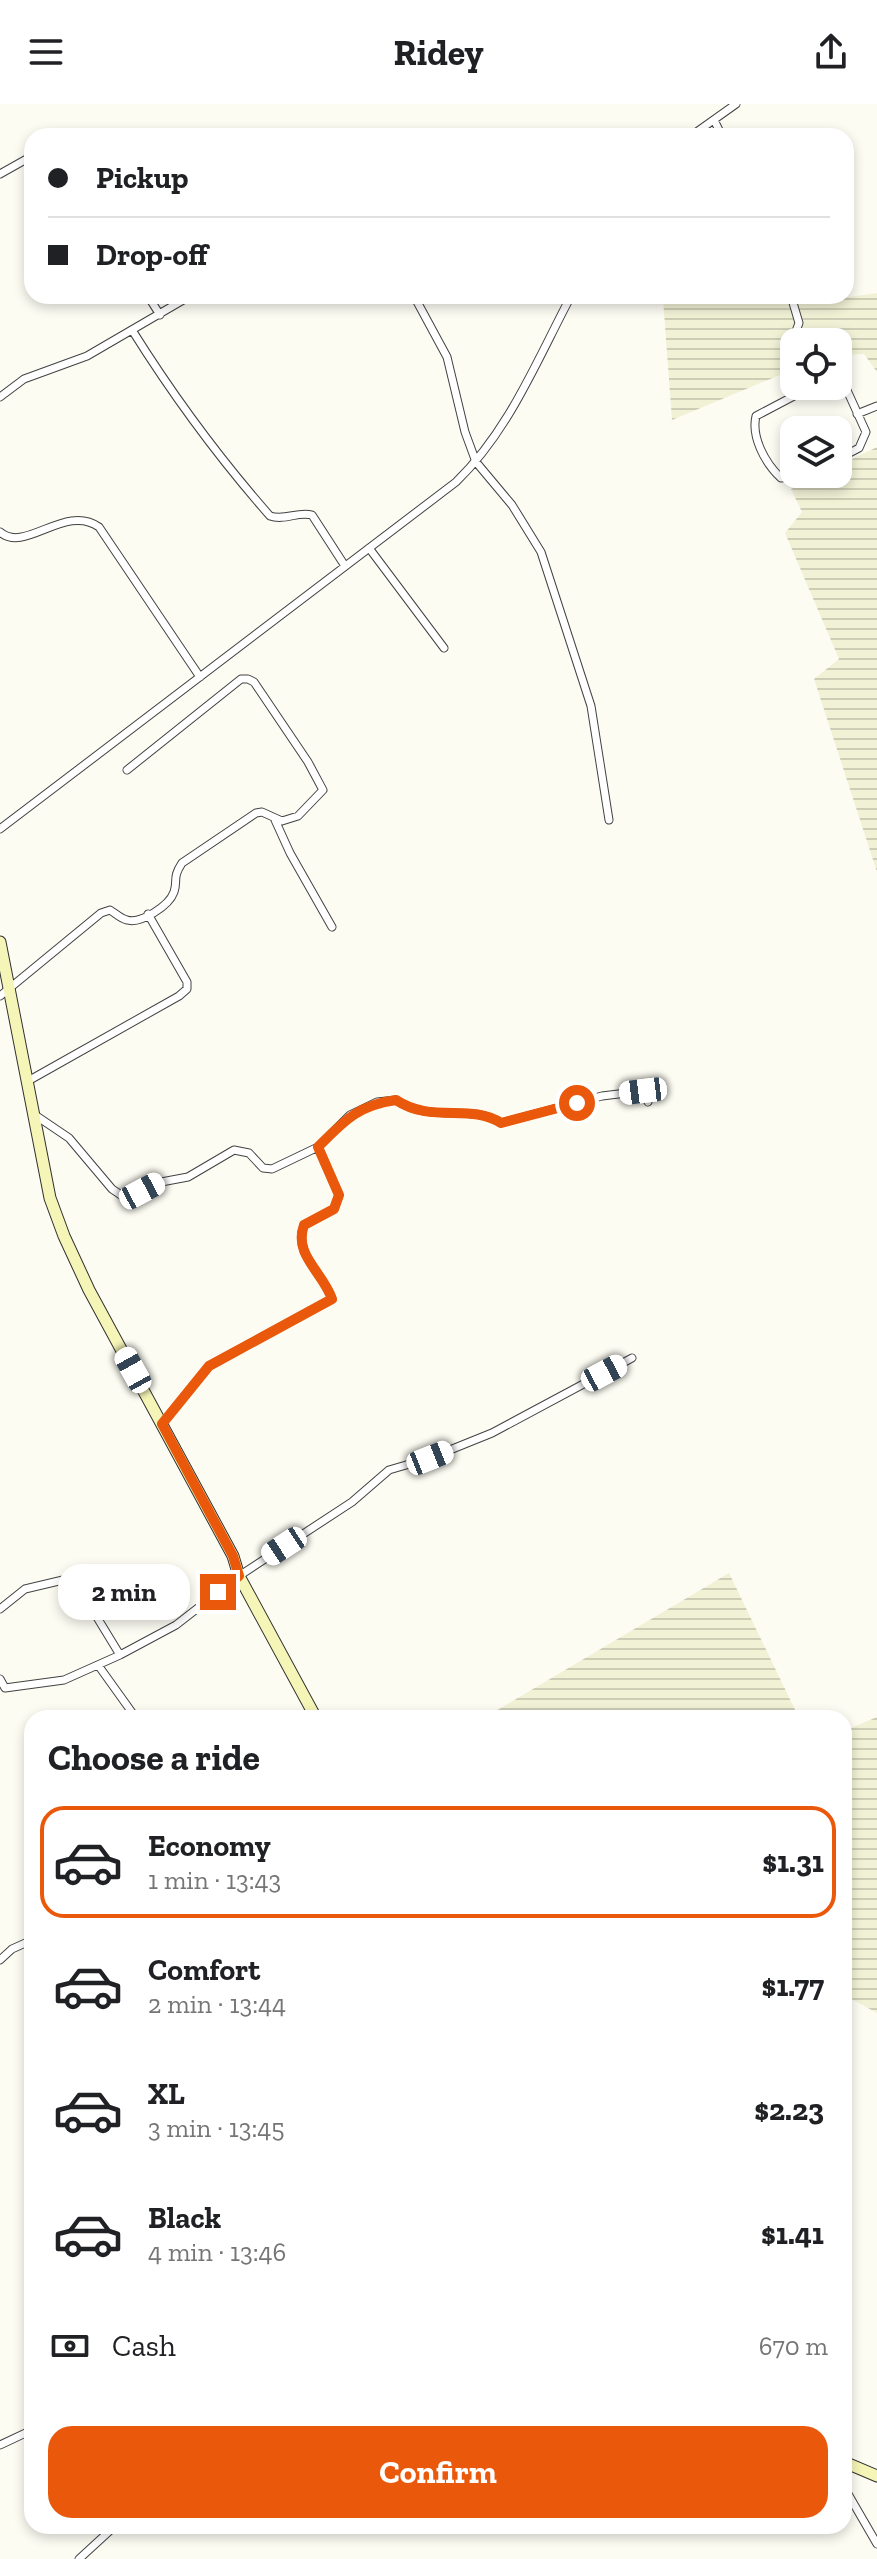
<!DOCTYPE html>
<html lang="en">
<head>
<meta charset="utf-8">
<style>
  body { margin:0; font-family:"Zilla Slab",serif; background:#f6f6f6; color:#202124; height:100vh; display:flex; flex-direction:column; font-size:30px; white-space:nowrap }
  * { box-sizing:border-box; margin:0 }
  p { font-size:26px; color:#757577 }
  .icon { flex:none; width:44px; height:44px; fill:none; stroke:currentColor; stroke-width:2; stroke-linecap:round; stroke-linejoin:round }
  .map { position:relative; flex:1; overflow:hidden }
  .drawer { position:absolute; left:24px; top:1606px; width:828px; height:824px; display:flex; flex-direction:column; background:#fff; border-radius:24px; box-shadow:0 4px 12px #0003 }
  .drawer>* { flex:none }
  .top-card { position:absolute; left:24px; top:24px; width:830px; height:176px; border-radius:24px; box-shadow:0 4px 12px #0003; display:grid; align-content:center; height:176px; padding:0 24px; background:#fff }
  .fabs { position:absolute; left:780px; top:224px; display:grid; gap:16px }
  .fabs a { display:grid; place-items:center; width:72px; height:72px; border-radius:16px; background:#fff; box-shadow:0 4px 12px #0003; font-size:40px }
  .end { position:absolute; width:36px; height:36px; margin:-18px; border:10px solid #ea580c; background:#fff; box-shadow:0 0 0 4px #fff }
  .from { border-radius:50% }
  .bubble { position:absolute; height:56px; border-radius:24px; background:#fff; box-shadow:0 4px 12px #0003; font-size:26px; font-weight:800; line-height:56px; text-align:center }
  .car { position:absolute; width:24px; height:48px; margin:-24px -12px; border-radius:10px; box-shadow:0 0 6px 2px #0007; background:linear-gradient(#fff 24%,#345 0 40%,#fff 0 76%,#345 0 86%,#fff 0) }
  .top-card b { display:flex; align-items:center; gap:28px; height:76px; font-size:30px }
  .top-card b+b { border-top:2px solid #e0e0e0 }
  .top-card i { width:20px; height:20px; background:#202124 }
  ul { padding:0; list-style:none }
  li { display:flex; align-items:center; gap:24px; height:112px; margin:0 16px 12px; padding:0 8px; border:4px solid transparent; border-radius:24px }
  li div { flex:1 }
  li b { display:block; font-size:30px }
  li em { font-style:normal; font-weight:800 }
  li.on { border-color:#ea580c }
  li>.icon { width:72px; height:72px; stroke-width:1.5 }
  h2 { padding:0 24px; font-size:36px; line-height:96px }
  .pay { display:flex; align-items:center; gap:20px; height:88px; padding:0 24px; font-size:30px }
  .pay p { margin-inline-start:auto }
  .primary-button { display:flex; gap:16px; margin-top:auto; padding:16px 24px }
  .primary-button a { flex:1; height:92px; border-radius:24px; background:#ea580c; color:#fff; font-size:32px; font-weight:800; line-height:92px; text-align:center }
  header { display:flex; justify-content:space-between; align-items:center; height:104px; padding:0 24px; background:#fff; font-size:36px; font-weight:800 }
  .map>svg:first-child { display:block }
  .farmland { fill:url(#farmland-rules) }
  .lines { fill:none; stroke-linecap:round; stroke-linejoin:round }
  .street-casing { stroke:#424242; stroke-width:9 }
  .secondary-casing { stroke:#313131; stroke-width:13 }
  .street { stroke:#fff; stroke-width:7 }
  .secondary { stroke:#f5f5b7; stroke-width:11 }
  .route { stroke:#ea580c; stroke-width:10 }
</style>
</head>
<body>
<header><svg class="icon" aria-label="menu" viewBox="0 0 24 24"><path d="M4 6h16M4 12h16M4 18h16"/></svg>Ridey<svg class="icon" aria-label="share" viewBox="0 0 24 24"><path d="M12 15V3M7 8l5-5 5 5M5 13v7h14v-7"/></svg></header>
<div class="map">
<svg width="877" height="2455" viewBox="0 0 877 2455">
  <defs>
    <pattern id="farmland-rules" width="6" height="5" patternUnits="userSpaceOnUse" patternTransform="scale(2)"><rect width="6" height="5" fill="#f0f1d5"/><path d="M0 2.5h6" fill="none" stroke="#cdcdb6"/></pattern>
  </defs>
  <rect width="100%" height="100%" fill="#fdfcf3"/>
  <path class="farmland" d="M 877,189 L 877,268 L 864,250 L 838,251 L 838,238 L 794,238 L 794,265 L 672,316 L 663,195 L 673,192 L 795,192 L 798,200 Z
    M 877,343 L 877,768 L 814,575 L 839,555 L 785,429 L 802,408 L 791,385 L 822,370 L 838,370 L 838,362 Z
    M 729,1469 L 799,1614 L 484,1614 Z
    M 877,1613 L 877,1909 L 844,1891 L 844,1627 Z"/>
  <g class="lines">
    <defs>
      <path id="street" d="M 714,16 L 722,32
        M 691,32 L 736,0
        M 0,70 L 32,52
        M 148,192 L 160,211
        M 414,192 L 447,253 L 465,328 L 476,358 L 512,401 L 541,448 L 591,602 L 609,716
        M 791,192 L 799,219 L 791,240 L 794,252
        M 132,226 C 174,293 219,354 270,412 C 285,417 298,407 312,411 L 345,462
        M 838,278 L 846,284 L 866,328 L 859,344 L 838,355
        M 0,293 L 24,275 L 87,252 L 190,192
        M 857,310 L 877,302
        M 810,370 L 781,374 C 765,359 751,333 756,312 L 813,282
        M 0,428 C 25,450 65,399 99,423 L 200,573
        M 369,444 L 444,544
        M 275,716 L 290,749 L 332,823
        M 0,725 L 456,378 C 509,327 537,256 571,192
        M 0,892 L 101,809 L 110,806 C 115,809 121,815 127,816 C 141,820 169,802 174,788 C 178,776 172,774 182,759 L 256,709 L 262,708 L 282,717 L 298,712 L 323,686 L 308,658 L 254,578 L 248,575 L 241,575 L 127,666
        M 28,977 L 179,892 L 187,885 L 187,878 L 148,810
        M 35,1011 L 69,1034 L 112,1085 L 127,1095 L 156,1079 L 188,1073 L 234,1046 L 249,1049 L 263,1064 L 272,1065 L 318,1043 L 350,1011 L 377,998 L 396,996 C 432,1020 470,999 501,1019 L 602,992 L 643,987 L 648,998
        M 162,1320 L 209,1262 L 332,1195 C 323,1168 293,1151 304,1121 L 334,1105 L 339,1091 L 318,1043
        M 0,1505 L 25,1485 L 63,1476 L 84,1492 L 120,1551
        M 98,1561 L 136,1614
        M 0,1575 L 5,1584 L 64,1576 L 120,1551 L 176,1521 L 239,1472 L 352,1398 L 389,1366 L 430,1354 L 492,1329 L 632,1254
        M 0,1856 L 12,1845 L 32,1836
        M 0,2341 L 32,2326
        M 844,2383 L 877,2440
        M 79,2455 L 115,2422"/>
      <path id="secondary" d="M 0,838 L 50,1094 L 64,1132 L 89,1186 L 233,1452 L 239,1472 L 316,1614
        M 844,2358 L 877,2372"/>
    </defs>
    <use href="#street" class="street-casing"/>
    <use href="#secondary" class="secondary-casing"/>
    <use href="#street" class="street"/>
    <use href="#secondary" class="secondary"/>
  </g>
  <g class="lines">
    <path class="route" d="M 218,1488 L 239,1472 L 233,1452 L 162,1320 L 209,1262 L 332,1195 C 323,1168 293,1151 304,1121 L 334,1105 L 339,1091 L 318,1043 C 344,1017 358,1001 396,996 C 432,1020 470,999 501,1019 L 577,999"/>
  </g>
</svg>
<div class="fabs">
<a><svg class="icon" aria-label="locate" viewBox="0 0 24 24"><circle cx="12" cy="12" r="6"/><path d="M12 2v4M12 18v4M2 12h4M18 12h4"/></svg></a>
<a><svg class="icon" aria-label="layers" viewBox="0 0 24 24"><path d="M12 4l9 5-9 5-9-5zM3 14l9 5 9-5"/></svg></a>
</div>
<i class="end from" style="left:577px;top:999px"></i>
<i class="end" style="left:218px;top:1488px"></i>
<div class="bubble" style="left:58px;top:1460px;width:132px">2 min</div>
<i class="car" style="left:643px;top:987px;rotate:263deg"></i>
<i class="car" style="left:142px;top:1087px;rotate:62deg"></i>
<i class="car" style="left:133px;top:1266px;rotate:331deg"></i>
<i class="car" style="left:604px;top:1269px;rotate:62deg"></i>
<i class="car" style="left:430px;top:1354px;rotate:68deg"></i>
<i class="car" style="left:284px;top:1442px;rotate:237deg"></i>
<div class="top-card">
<b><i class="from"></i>Pickup</b>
<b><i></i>Drop-off</b>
</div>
<section class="drawer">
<h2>Choose a ride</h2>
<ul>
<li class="on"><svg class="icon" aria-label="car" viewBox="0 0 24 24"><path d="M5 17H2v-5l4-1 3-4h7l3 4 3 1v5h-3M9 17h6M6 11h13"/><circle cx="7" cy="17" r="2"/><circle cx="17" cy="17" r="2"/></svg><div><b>Economy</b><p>1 min · 13:43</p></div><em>$1.31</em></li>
<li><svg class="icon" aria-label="car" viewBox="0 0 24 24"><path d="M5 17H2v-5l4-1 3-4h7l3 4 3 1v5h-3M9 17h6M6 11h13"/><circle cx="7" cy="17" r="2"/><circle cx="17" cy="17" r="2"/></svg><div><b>Comfort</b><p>2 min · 13:44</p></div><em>$1.77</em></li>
<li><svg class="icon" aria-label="car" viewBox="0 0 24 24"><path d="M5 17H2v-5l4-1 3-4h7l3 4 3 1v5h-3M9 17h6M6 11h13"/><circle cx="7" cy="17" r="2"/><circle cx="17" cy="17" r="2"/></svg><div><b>XL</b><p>3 min · 13:45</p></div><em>$2.23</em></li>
<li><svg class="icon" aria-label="car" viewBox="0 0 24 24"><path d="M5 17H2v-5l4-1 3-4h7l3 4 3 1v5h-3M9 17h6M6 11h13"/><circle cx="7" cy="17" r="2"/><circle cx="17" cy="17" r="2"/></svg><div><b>Black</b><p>4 min · 13:46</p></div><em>$1.41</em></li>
</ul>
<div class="pay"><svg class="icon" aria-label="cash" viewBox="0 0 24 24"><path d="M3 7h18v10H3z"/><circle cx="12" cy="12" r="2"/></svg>Cash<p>670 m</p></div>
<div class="primary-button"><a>Confirm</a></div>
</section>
</div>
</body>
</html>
